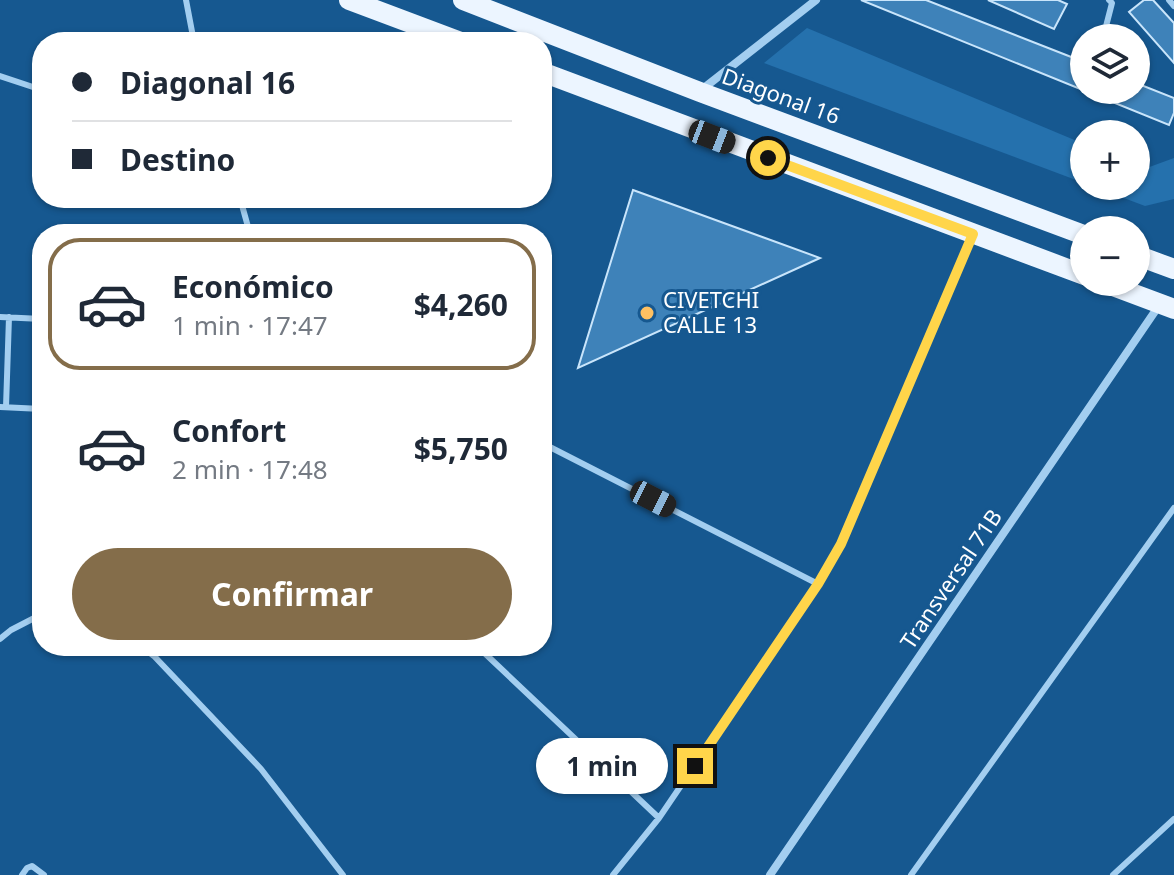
<!DOCTYPE html>
<html lang="es">
<head>
<meta charset="utf-8">
<style>
  body { margin:0; font-family:"Noto Sans",sans-serif; background:#f2f2f3; color:#1f2937; height:100vh; display:flex; flex-direction:column; font-size:30px; white-space:nowrap }
  * { box-sizing:border-box; margin:0 }
  p { font-size:26px; color:#747a83 }
  .icon { flex:none; width:44px; height:44px; fill:none; stroke:currentColor; stroke-width:2; stroke-linecap:round; stroke-linejoin:round }
  .map { position:relative; flex:1; overflow:hidden }
  .panel { position:absolute; left:32px; top:224px; width:520px; height:432px; display:flex; flex-direction:column; background:#fff; border-radius:32px; box-shadow:0 2px 6px #0004 }
  .panel>* { flex:none }
  .hud { position:absolute; left:32px; top:32px; width:520px; height:176px; border-radius:32px; box-shadow:0 2px 6px #0004; display:grid; align-content:center; height:176px; padding:0 40px; background:#fff }
  .fabs { position:absolute; left:1070px; top:24px; display:grid; gap:16px }
  .fabs a { display:grid; place-items:center; width:80px; height:80px; border-radius:50%; background:#fff; box-shadow:0 2px 6px #0004; font-size:40px }
  .end { position:absolute; width:36px; height:36px; margin:-18px; border:10px solid #ffd54a; background:#111; box-shadow:0 0 0 4px #111 }
  .from { border-radius:50% }
  .bubble { position:absolute; height:56px; border-radius:28px; background:#fff; box-shadow:0 2px 6px #0004; font-size:26px; font-weight:700; line-height:56px; text-align:center }
  .car { position:absolute; width:24px; height:48px; margin:-24px -12px; border-radius:10px; box-shadow:0 0 6px 2px #0007; background:linear-gradient(#222 24%,#8ab4d8 0 40%,#222 0 76%,#8ab4d8 0 86%,#222 0) }
  .hud b { display:flex; align-items:center; gap:28px; height:76px; font-size:30px }
  .hud b+b { border-top:2px solid #e0e1e3 }
  .hud i { width:20px; height:20px; background:#1f2937 }
  ul { padding:14px 0 0; list-style:none }
  li { display:flex; align-items:center; gap:24px; height:132px; margin:0 16px 12px; padding:0 24px; border:4px solid transparent; border-radius:32px }
  li div { flex:1 }
  li b { display:block; font-size:30px }
  li em { font-style:normal; font-weight:700 }
  li.selected { border-color:#846d4a }
  li>.icon { width:72px; height:72px; stroke-width:1.5 }
  .cta { display:flex; gap:16px; margin-top:auto; padding:16px 40px }
  .cta a { flex:1; height:92px; border-radius:48px; background:#846d4a; color:#fff; font-size:32px; font-weight:700; line-height:92px; text-align:center }
  .map>svg:first-child { display:block }
  .green { fill:#2571ad }
  .building { fill:#3e82b9; stroke:#c9e5fb; stroke-width:2 }
  .lines { fill:none; stroke-linecap:round; stroke-linejoin:round }
  .service { stroke:#a3cef0; stroke-width:6 }
  .minor { stroke:#a3cef0; stroke-width:8 }
  .primary { stroke:#ecf5ff; stroke-width:20 }
  .route { stroke:#ffd54a; stroke-width:10 }
  .poi-dot { fill:#ffc162; stroke:#165890; stroke-width:3 }
  .labels { text-anchor:middle; stroke-width:6; stroke-linejoin:round; paint-order:stroke }
  .street-label { font-size:22px; fill:#fff; stroke:#165890 }
  .poi-label { font-size:22px; fill:#fff; stroke:#165890; text-anchor:start }
</style>
</head>
<body>
<div class="map">
<svg width="1174" height="875" viewBox="0 0 1174 875">
  <rect width="100%" height="100%" fill="#165890"/>
  <path class="green" d="M 807,28 L 1084,144 L 1084,183 L 764,63 Z
    M 1174,158 L 1174,199 L 1145,206 L 1092,186 L 1136,186 L 1136,166 L 1144,169 Z"/>
  <path class="building" d="M 861,0 L 926,0 L 1084,62 L 1084,90 L 1136,90 L 1136,83 L 1174,98 L 1174,113 L 1169,125 Z
    M 988,0 L 1058,0 L 1067,4 L 1054,29 Z
    M 1144,0 L 1153,0 L 1174,23 L 1174,63 L 1129,12 Z
    M 633,190 L 820,258 L 578,368 Z"/>
  <g class="lines">
    <path class="service" d="M 186,0 L 194,42
      M 1169,0 L 1174,6
      M 1103,38 L 1112,3 L 1109,0
      M 0,76 L 42,90
      M 240,198 L 250,234
      M 0,317 L 42,319
      M 0,407 L 42,409
      M 6,407 L 9,317
      M 542,443 L 818,584 L 841,544 L 971,238
      M 0,639 L 11,630 L 42,614
      M 141,646 L 154,656 L 261,769 L 343,875
      M 477,646 L 659,818
      M 22,875 L 27,868 L 32,866 L 44,875
      M 613,875 L 659,818 L 818,584
      M 911,875 L 1174,508
      M 1113,875 L 1174,819"/>
    <path class="minor" d="M 700,91 L 816,0
      M 770,875 L 1160,304"/>
    <path class="primary" d="M 349,0 L 461,42
      M 463,0 L 700,92 L 1084,235
      M 542,72 L 1084,275
      M 1136,255 L 1174,269
      M 1102,282 L 1174,309"/>
  </g>
  <g class="lines">
    <path class="route" d="M 695,766 L 818,584 L 841,544 L 973,234 L 768,158"/>
  </g>
  <circle class="poi-dot" cx="647" cy="313" r="8"/>
  <g class="labels">
    <g class="street-label">
      <text transform="translate(781 96) rotate(20)" y="8">Diagonal 16</text>
      <text transform="translate(951 579) rotate(-56)" y="8">Transversal 71B</text>
    </g>
    <g class="poi-label">
      <text x="663" y="308">CIVETCHI<tspan x="663" dy="25">CALLE 13</tspan></text>
    </g>
  </g>
</svg>
<div class="fabs">
<a><svg class="icon" aria-label="layers" viewBox="0 0 24 24"><path d="M12 4l9 5-9 5-9-5zM3 14l9 5 9-5"/></svg></a>
<a>+</a>
<a>−</a>
</div>
<i class="end from" style="left:768px;top:158px"></i>
<i class="end" style="left:695px;top:766px"></i>
<div class="bubble" style="left:536px;top:738px;width:132px">1 min</div>
<i class="car" style="left:712px;top:137px;rotate:111deg"></i>
<i class="car" style="left:653px;top:499px;rotate:117deg"></i>
<div class="hud">
<b><i class="from"></i>Diagonal 16</b>
<b><i></i>Destino</b>
</div>
<section class="panel">
<ul>
<li class="selected"><svg class="icon" aria-label="car" viewBox="0 0 24 24"><path d="M5 17H2v-5l4-1 3-4h7l3 4 3 1v5h-3M9 17h6M6 11h13"/><circle cx="7" cy="17" r="2"/><circle cx="17" cy="17" r="2"/></svg><div><b>Económico</b><p>1 min · 17:47</p></div><em>$4,260</em></li>
<li><svg class="icon" aria-label="car" viewBox="0 0 24 24"><path d="M5 17H2v-5l4-1 3-4h7l3 4 3 1v5h-3M9 17h6M6 11h13"/><circle cx="7" cy="17" r="2"/><circle cx="17" cy="17" r="2"/></svg><div><b>Confort</b><p>2 min · 17:48</p></div><em>$5,750</em></li>
</ul>
<div class="cta"><a>Confirmar</a></div>
</section>
</div>
</body>
</html>
